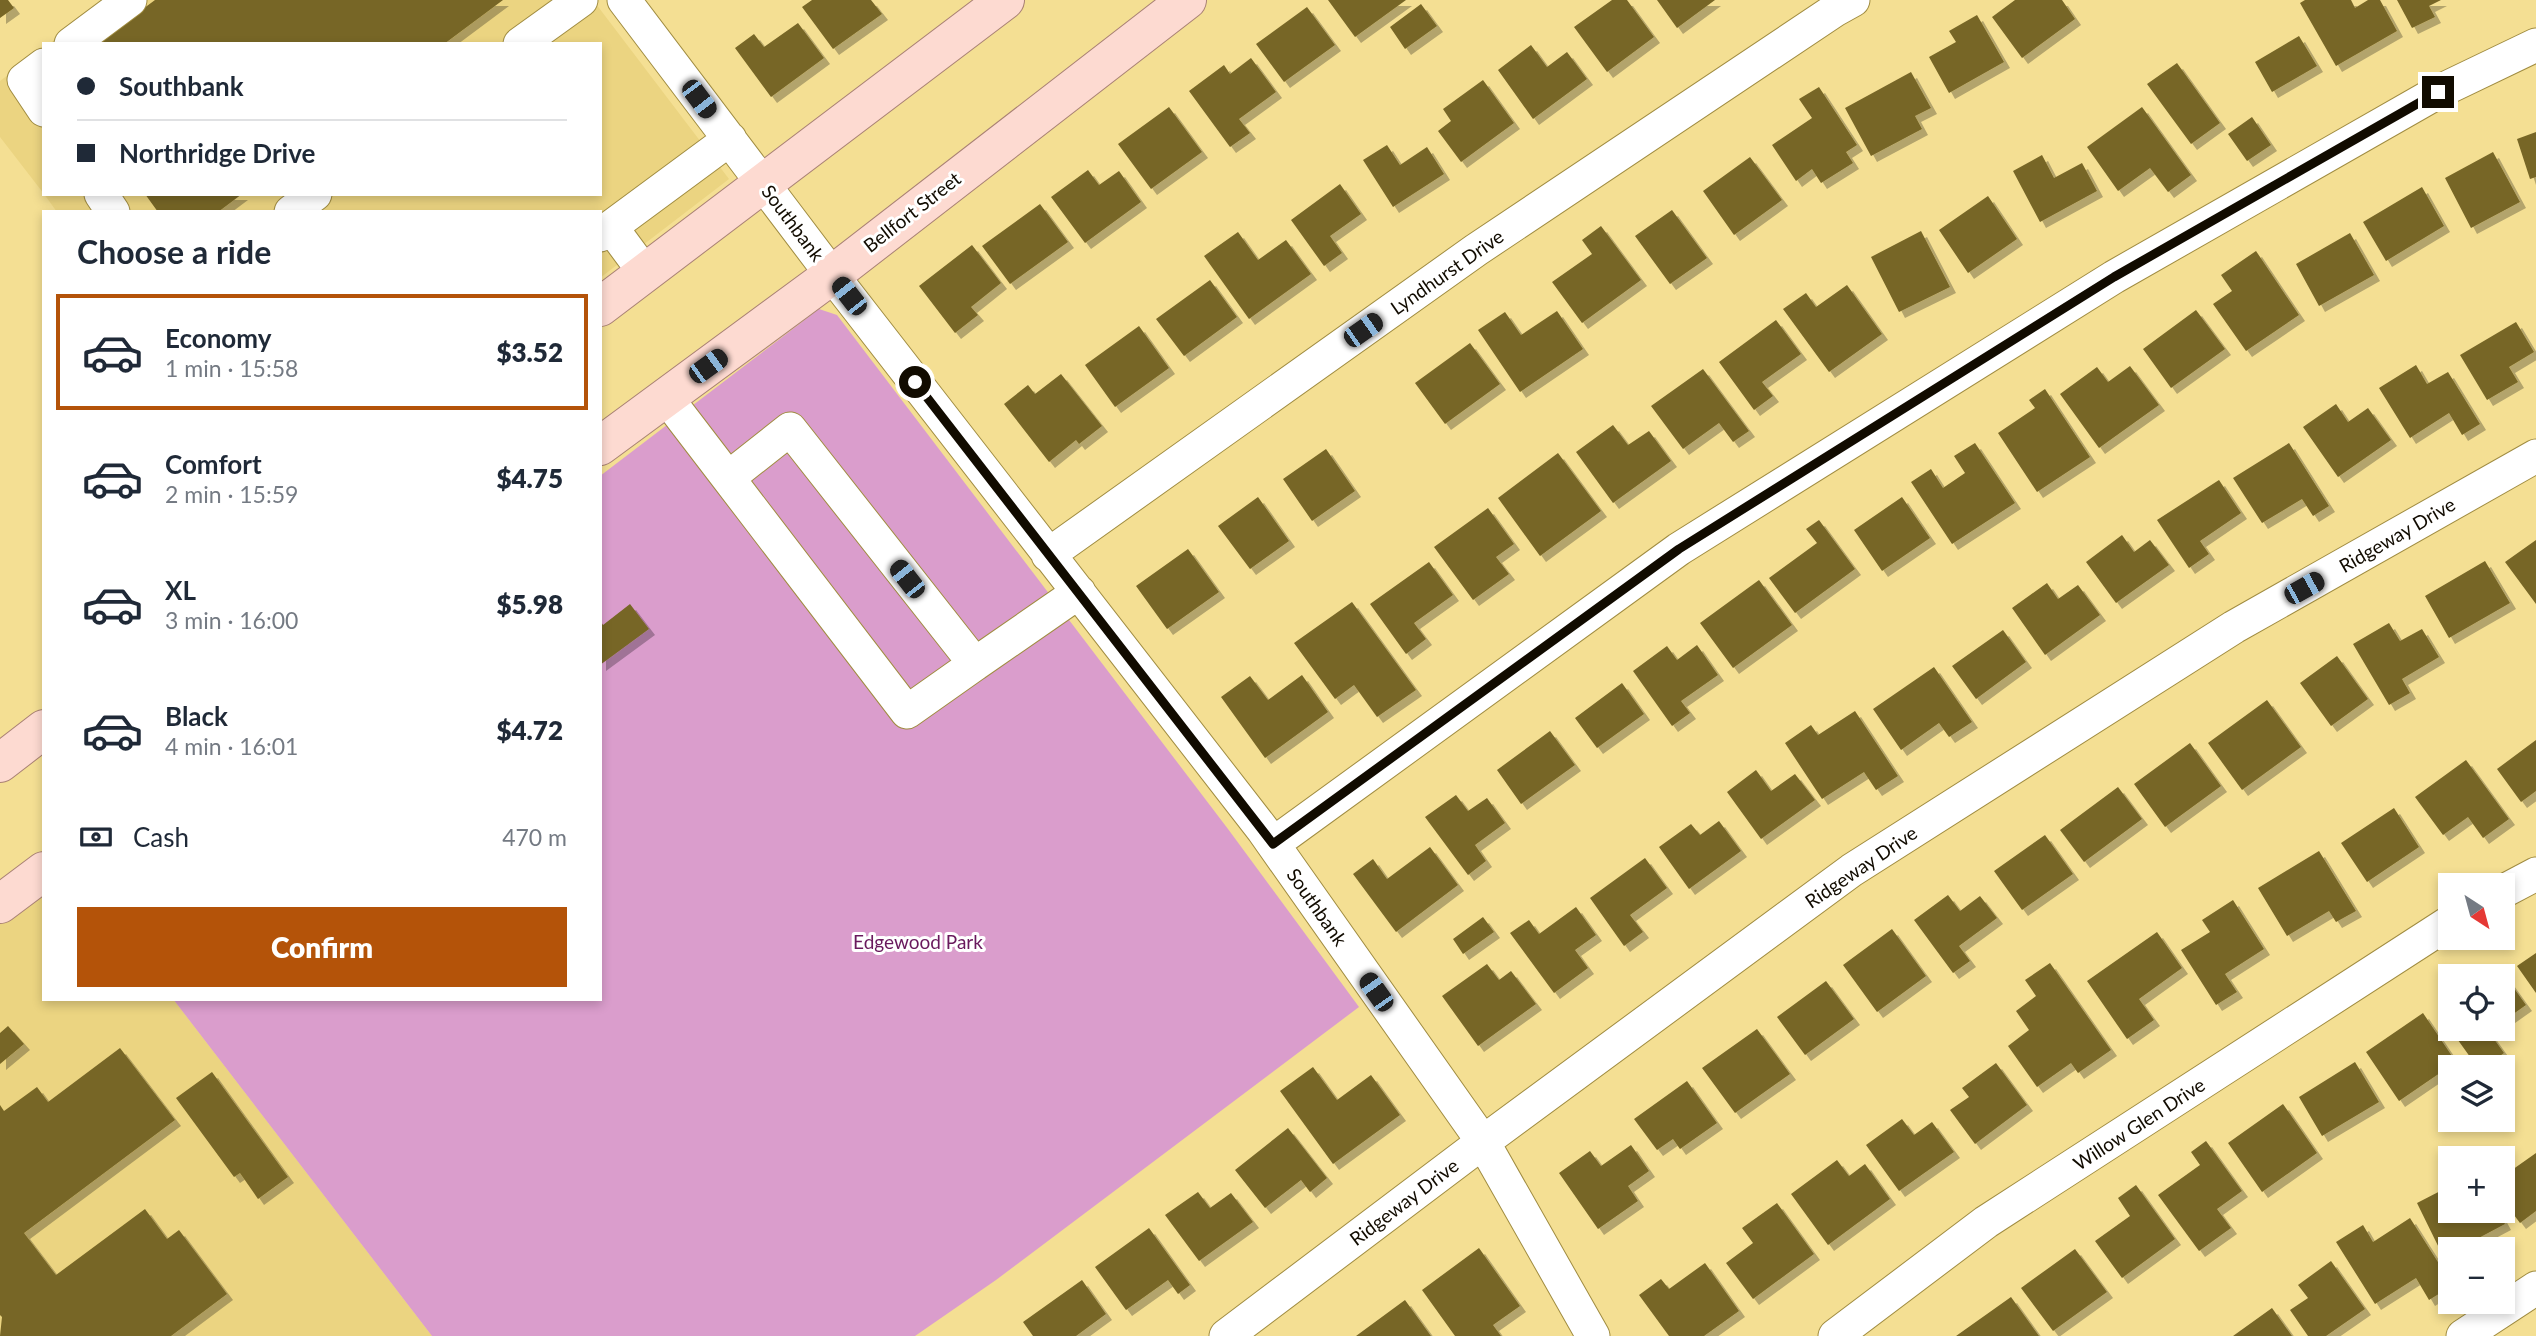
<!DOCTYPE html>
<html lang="en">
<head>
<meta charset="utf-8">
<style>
  body { margin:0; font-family:Lato,sans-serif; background:#f2f2f3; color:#1f2937; height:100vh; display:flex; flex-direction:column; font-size:26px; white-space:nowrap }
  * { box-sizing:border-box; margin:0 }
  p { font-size:23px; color:#747a83 }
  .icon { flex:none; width:38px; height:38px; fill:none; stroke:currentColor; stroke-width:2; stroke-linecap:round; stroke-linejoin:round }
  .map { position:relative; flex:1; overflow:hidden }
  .side { position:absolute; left:42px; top:210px; width:560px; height:791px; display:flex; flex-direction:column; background:#fff; border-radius:0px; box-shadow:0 4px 10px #0003 }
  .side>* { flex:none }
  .top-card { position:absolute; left:42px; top:42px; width:560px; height:154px; border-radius:0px; box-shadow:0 4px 10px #0003; display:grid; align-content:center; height:154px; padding:0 35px; background:#fff }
  .needle { width:46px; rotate:144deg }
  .fabs { position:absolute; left:2438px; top:873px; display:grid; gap:14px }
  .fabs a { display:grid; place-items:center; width:77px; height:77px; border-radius:0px; background:#fff; box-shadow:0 4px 10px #0003; font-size:35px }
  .end { position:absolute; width:32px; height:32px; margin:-16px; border:9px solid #110b00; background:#fff; box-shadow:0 0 0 4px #fff }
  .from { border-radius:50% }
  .car { position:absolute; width:21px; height:42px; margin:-21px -10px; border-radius:9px; box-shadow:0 0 5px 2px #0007; background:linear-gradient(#222 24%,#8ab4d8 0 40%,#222 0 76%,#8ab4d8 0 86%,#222 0) }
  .top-card b { display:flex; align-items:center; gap:24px; height:66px; font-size:26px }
  .top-card b+b { border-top:2px solid #e0e1e3 }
  .top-card i { width:18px; height:18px; background:#1f2937 }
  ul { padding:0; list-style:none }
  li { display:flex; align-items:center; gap:21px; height:116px; margin:0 14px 10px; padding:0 21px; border:4px solid transparent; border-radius:0px }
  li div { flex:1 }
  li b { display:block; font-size:26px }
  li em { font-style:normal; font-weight:800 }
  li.active { border-color:#b45309 }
  li>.icon { width:63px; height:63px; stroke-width:1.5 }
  h2 { padding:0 35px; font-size:32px; line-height:84px }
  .pay { display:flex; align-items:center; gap:18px; height:77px; padding:0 35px; font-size:26px }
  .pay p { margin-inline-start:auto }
  .button { display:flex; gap:14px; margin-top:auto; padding:14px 35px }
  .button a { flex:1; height:80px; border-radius:0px; background:#b45309; color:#fff; font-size:28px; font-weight:800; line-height:80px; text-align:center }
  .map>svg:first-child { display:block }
  .built { fill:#ebd481 }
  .green { fill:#da9dcc }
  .building { fill:#776626; filter:url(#shadow) }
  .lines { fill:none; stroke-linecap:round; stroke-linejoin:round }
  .minor-casing { stroke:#a08c41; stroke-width:35 }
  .major-casing { stroke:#a98174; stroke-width:40 }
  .minor { stroke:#fff; stroke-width:33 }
  .major { stroke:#fddad1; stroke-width:38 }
  .route { stroke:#110b00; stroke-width:9 }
  .labels { text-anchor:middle; stroke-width:6; stroke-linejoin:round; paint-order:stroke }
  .street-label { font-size:19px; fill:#110b00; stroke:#fff }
  .park-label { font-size:19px; fill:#69195d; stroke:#fff }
</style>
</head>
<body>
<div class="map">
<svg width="2536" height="1336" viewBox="0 0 2536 1336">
  <defs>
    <filter id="shadow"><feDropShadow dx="6" dy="6" stdDeviation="0" flood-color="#0004"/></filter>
  </defs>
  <rect width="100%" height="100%" fill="#f4df93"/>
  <path class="built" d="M 106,0 L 593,0 L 729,179 L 600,278 L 600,212 L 57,212 L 44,194 L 600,194 L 600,44 L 49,44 Z
    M 44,48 L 44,194 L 0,137 L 0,81 Z
    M 44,888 L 44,999 L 173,999 L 432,1336 L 0,1336 L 0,921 Z"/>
  <path class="green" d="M 819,309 L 837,315 L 1228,829 L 1359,1007 L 996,1280 L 915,1336 L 432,1336 L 173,999 L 600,999 L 600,476 Z"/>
  <path class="building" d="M 0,0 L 8,0 L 14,8 L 0,18 Z
    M 155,0 L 503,0 L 444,44 L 96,44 Z
    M 812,0 L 871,0 L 882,14 L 833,49 L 802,7 Z
    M 1328,0 L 1406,0 L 1355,37 Z
    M 1612,0 L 1627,0 L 1654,37 L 1607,72 L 1574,27 Z
    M 1657,0 L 1715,0 L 1677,28 Z
    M 2015,0 L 2062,0 L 2075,19 L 2022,58 L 1992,17 Z
    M 2305,0 L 2351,0 L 2355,8 L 2368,0 L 2380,0 L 2397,31 L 2336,66 L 2300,3 Z
    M 2397,0 L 2441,0 L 2429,6 L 2435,17 L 2412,28 Z
    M 1421,4 L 1437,26 L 1405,49 L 1390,27 Z
    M 1307,7 L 1335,45 L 1284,82 L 1256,44 Z
    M 1977,15 L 2004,62 L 1949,93 L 1929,57 L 1956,42 L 1949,31 Z
    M 798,23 L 824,58 L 771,97 L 735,48 L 754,34 L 764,47 Z
    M 2299,36 L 2317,66 L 2272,92 L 2255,62 Z
    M 1531,45 L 1547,67 L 1567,52 L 1587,79 L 1533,119 L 1498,70 Z
    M 1251,58 L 1276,92 L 1239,119 L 1250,133 L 1230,147 L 1189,91 L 1224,65 L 1230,74 Z
    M 2177,63 L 2220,123 L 2191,144 L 2147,84 Z
    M 1911,72 L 1931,108 L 1915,116 L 1922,129 L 1871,156 L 1845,108 Z
    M 1483,80 L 1514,123 L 1461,162 L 1438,131 L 1451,121 L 1443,109 Z
    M 1819,87 L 1857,145 L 1846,152 L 1853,163 L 1821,183 L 1812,169 L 1796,181 L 1772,145 L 1812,118 L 1799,99 Z
    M 1169,107 L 1202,152 L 1151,189 L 1118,144 Z
    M 2142,107 L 2191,175 L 2168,192 L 2150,168 L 2118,191 L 2087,147 Z
    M 2252,117 L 2271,145 L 2247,161 L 2228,134 Z
    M 2536,132 L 2536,177 L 2530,179 L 2517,139 Z
    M 1387,145 L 1400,165 L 1427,147 L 1444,174 L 1393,207 L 1363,160 Z
    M 2493,152 L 2520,202 L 2471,228 L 2445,178 Z
    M 2042,155 L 2054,178 L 2082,163 L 2097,191 L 2040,222 L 2013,171 Z
    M 1750,157 L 1782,200 L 1734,235 L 1703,191 Z
    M 1088,170 L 1099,185 L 1119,171 L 1141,202 L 1085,243 L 1051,197 Z
    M 1340,184 L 1361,214 L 1330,236 L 1342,253 L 1324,266 L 1291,220 Z
    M 2422,187 L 2444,226 L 2386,261 L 2363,222 Z
    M 145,194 L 242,194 L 218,212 L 158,212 Z
    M 1988,196 L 2017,239 L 1968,273 L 1939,230 Z
    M 1040,204 L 1068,242 L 1010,284 L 982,246 Z
    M 1672,210 L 1707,258 L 1670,284 L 1635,236 Z
    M 1601,226 L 1641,280 L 1582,323 L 1552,282 L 1592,254 L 1582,240 Z
    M 1921,231 L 1950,287 L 1899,312 L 1871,257 Z
    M 1238,232 L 1258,260 L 1286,240 L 1311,274 L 1249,319 L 1204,256 Z
    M 2350,233 L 2374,275 L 2319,306 L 2296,264 Z
    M 972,245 L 1001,283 L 971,307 L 978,315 L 955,333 L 919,286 Z
    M 2256,251 L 2299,315 L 2246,351 L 2213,304 L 2232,291 L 2221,275 Z
    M 1210,280 L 1237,317 L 1184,356 L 1156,319 Z
    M 1847,285 L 1882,334 L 1829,372 L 1783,309 L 1806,293 L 1816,307 Z
    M 2196,310 L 2225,349 L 2171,388 L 2143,349 Z
    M 1557,311 L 1583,349 L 1520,392 L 1478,330 L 1505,312 L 1521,335 Z
    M 1776,320 L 1801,354 L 1762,382 L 1773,396 L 1754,410 L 1719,362 Z
    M 2516,322 L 2534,352 L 2509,367 L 2518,382 L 2487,400 L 2460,355 Z
    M 1139,326 L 1169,368 L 1115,407 L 1085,365 Z
    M 1470,343 L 1500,384 L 1445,424 L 1415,383 Z
    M 2416,365 L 2427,384 L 2448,372 L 2480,424 L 2462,435 L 2449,413 L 2410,438 L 2379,388 Z
    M 2130,366 L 2159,405 L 2099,448 L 2060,394 L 2097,367 L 2108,382 Z
    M 1703,369 L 1749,431 L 1733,442 L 1719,423 L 1683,449 L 1651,406 Z
    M 1061,374 L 1102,426 L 1079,444 L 1076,440 L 1049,462 L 1004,404 L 1028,385 L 1035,394 Z
    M 2045,389 L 2090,457 L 2037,492 L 1998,433 L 2035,408 L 2029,400 Z
    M 2336,404 L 2348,422 L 2368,408 L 2391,440 L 2338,477 L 2303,427 Z
    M 1613,425 L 1628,445 L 1649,431 L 1671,461 L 1613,503 L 1576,452 Z
    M 1975,443 L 2015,503 L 1952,544 L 1911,482 L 1931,469 L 1943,488 L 1965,473 L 1954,456 Z
    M 2289,443 L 2329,506 L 2313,516 L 2302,499 L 2262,523 L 2233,478 Z
    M 1326,449 L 1355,491 L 1312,521 L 1283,479 Z
    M 1558,453 L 1601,511 L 1540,556 L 1498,498 Z
    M 2219,480 L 2241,513 L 2200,541 L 2209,554 L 2189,568 L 2157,520 Z
    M 1258,497 L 1289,541 L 1250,569 L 1218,526 Z
    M 1902,497 L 1930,538 L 1882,571 L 1854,530 Z
    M 1488,508 L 1514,544 L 1496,557 L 1509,574 L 1473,600 L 1434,547 Z
    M 1819,520 L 1855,569 L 1795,613 L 1769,578 L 1817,543 L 1806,529 Z
    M 2122,535 L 2134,552 L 2150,540 L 2169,565 L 2116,603 L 2086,562 Z
    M 2536,540 L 2536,604 L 2505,562 Z
    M 1188,549 L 1219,592 L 1167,629 L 1136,586 Z
    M 2485,561 L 2510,603 L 2449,638 L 2425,596 Z
    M 1429,562 L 1453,595 L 1414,623 L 1426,639 L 1406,654 L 1370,604 Z
    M 1759,580 L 1792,625 L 1733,668 L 1700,623 Z
    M 2047,583 L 2058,599 L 2078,585 L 2100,615 L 2045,655 L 2012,608 Z
    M 1352,602 L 1416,690 L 1377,717 L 1354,685 L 1335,699 L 1294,643 Z
    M 630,604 L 649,629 L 600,665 L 600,620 L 603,625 Z
    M 2389,623 L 2400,641 L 2422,629 L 2439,657 L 2402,679 L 2410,693 L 2389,705 L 2353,644 Z
    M 2003,630 L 2026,662 L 1976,699 L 1952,666 Z
    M 1697,645 L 1718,675 L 1681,701 L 1690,713 L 1672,726 L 1633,671 L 1667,646 L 1677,660 Z
    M 2337,656 L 2368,699 L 2331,726 L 2300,683 Z
    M 1934,667 L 1972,722 L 1949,737 L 1939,723 L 1901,750 L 1873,709 Z
    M 1302,675 L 1328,712 L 1265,758 L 1221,697 L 1250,676 L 1268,700 Z
    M 1622,683 L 1644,714 L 1597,748 L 1575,718 Z
    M 2267,700 L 2301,747 L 2242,790 L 2208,743 Z
    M 1855,711 L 1898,776 L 1876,790 L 1864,772 L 1822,799 L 1785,743 L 1811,725 L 1818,735 Z
    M 1550,731 L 1575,765 L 1521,804 L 1497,770 Z
    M 2536,740 L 2536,791 L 2521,802 L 2497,769 Z
    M 2190,743 L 2221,786 L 2165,827 L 2134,784 Z
    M 2466,760 L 2509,819 L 2483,838 L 2468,817 L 2443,835 L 2415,797 Z
    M 1756,770 L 1771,791 L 1795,774 L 1815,800 L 1761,839 L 1727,792 Z
    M 2118,787 L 2142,819 L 2084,862 L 2060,830 Z
    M 1456,795 L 1468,811 L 1487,798 L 1505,823 L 1475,845 L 1486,861 L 1468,875 L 1425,817 Z
    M 2394,808 L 2419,847 L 2367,882 L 2341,843 Z
    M 1719,821 L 1741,851 L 1689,889 L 1659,847 L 1691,824 L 1700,835 Z
    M 2045,835 L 2073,874 L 2022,910 L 1994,871 Z
    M 1430,847 L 1458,885 L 1396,932 L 1353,874 L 1373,859 L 1387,879 Z
    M 2319,851 L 2356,911 L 2336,922 L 2329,911 L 2287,936 L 2258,888 Z
    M 1645,858 L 1667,888 L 1630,915 L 1643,932 L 1624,946 L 1590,898 Z
    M 1948,895 L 1960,911 L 1980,896 L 1997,918 L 1959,946 L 1970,961 L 1953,973 L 1914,920 Z
    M 2233,900 L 2264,949 L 2225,974 L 2237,992 L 2216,1005 L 2181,950 L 2210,932 L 2202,920 Z
    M 1576,907 L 1596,935 L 1575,950 L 1588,968 L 1554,993 L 1510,933 L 1529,920 L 1539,934 Z
    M 1483,917 L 1494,932 L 1463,954 L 1453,939 Z
    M 1892,929 L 1926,976 L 1877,1012 L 1843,965 Z
    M 2157,932 L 2182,968 L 2139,999 L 2154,1020 L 2127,1039 L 2087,981 Z
    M 2536,953 L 2536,993 L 2517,966 Z
    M 2050,963 L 2111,1050 L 2078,1073 L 2071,1063 L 2037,1087 L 2008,1046 L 2029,1030 L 2016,1011 L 2036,996 L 2025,980 Z
    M 1487,964 L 1499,980 L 1511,971 L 1536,1004 L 1478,1046 L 1442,996 Z
    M 2501,970 L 2526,1005 L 2502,1022 L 2502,976 L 2493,976 Z
    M 1826,981 L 1854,1019 L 1805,1055 L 1777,1017 Z
    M 2450,1008 L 2450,1029 L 2493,1029 L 2489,1032 L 2504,1053 L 2483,1068 L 2478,1068 L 2440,1015 Z
    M 2423,1013 L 2456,1062 L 2399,1101 L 2366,1052 Z
    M 8,1026 L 24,1044 L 0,1064 L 0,1033 Z
    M 1757,1029 L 1790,1074 L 1735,1113 L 1702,1068 Z
    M 120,1048 L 175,1120 L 24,1233 L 56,1275 L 145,1209 L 167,1239 L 179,1230 L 227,1294 L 171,1336 L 0,1336 L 2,1317 L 0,1315 L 0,1105 L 4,1111 L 37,1087 L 48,1102 Z
    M 2355,1062 L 2379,1102 L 2322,1136 L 2299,1097 Z
    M 1996,1063 L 2027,1105 L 1975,1144 L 1950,1110 L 1969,1097 L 1962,1088 Z
    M 1313,1067 L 1337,1100 L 1371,1075 L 1400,1115 L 1333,1164 L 1280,1091 Z
    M 212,1072 L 288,1177 L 258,1199 L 240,1173 L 234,1177 L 176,1098 Z
    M 1687,1081 L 1717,1123 L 1680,1149 L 1673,1139 L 1657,1150 L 1634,1119 Z
    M 2283,1104 L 2317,1153 L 2262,1192 L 2228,1143 Z
    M 1902,1119 L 1914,1135 L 1932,1122 L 1954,1152 L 1899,1191 L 1866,1145 Z
    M 1288,1128 L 1327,1178 L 1310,1192 L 1301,1180 L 1265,1208 L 1235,1170 Z
    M 2206,1141 L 2242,1191 L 2217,1209 L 2231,1228 L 2199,1251 L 2158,1195 L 2200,1165 L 2191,1152 Z
    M 1631,1145 L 1649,1171 L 1628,1186 L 1638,1201 L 1598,1229 L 1559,1173 L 1590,1151 L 1601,1166 Z
    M 2536,1153 L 2536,1211 L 2520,1223 L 2502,1199 L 2502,1177 Z
    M 1837,1160 L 1849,1176 L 1865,1164 L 1890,1199 L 1828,1245 L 1791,1194 Z
    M 2136,1185 L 2175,1239 L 2122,1278 L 2095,1241 L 2130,1216 L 2118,1198 Z
    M 2450,1186 L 2450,1211 L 2498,1211 L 2505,1224 L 2456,1250 L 2450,1250 L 2450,1252 L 2443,1256 L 2417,1203 Z
    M 1198,1192 L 1210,1208 L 1231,1193 L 1253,1222 L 1199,1261 L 1165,1215 Z
    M 1777,1203 L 1814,1254 L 1753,1299 L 1726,1263 L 1753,1243 L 1742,1228 Z
    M 2410,1218 L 2450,1281 L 2450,1287 L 2429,1300 L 2416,1278 L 2375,1304 L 2336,1242 L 2363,1225 L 2373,1242 Z
    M 1149,1228 L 1190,1285 L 1178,1294 L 1168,1280 L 1126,1310 L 1095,1267 Z
    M 1479,1248 L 1520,1306 L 1493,1325 L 1501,1336 L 1455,1336 L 1422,1290 Z
    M 2075,1249 L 2107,1292 L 2053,1331 L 2021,1288 Z
    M 2331,1261 L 2365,1309 L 2326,1336 L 2308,1336 L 2290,1310 L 2308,1298 L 2298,1285 Z
    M 1705,1263 L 1739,1311 L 1704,1336 L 1669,1336 L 1639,1295 L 1661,1279 L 1669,1289 Z
    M 1082,1280 L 1106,1314 L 1076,1336 L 1033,1336 L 1023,1322 Z
    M 2011,1297 L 2039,1336 L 1956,1336 Z
    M 1405,1300 L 1431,1336 L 1356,1336 Z
    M 2272,1308 L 2292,1336 L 2233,1336 Z"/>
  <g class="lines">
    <defs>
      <path id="minor" d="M 624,0 L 832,275 L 1263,830 L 1483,1142 L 1593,1336
        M 71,44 L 130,0
        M 520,44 L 581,0
        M 44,65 L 24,80 L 44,110
        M 101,194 L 113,212
        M 291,212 L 315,194
        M 611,227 L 645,273
        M 600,235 L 730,139
        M 666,397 L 728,478
        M 790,429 L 975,664 L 907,712 L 728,478 Z
        M 1048,555 L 1476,250 L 1835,10 L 1853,0
        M 975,664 L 1079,592
        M 1273,844 L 1679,549 L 2114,277 L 2438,92 L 2536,45
        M 2502,892 L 2536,874
        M 1226,1336 L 1483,1142 L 1852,870 L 2234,627 L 2536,456
        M 1835,1336 L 1986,1222 L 2450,922
        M 2463,1336 L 2536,1288"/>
      <path id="major" d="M 600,307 L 1005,0
        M 600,446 L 832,275 L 1187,0
        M 0,763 L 44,729
        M 0,904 L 44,871"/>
    </defs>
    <use href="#minor" class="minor-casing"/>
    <use href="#major" class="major-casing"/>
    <use href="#minor" class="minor"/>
    <use href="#major" class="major"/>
  </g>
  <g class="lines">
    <path class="route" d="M 915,382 L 1273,844 L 1679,549 L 2114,277 L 2438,92"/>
  </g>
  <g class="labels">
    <g class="street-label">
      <text transform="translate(912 212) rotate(-38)" y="7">Bellfort Street</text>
      <text transform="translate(793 223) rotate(53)" y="7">Southbank</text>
      <text transform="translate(1447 272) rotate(-35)" y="7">Lyndhurst Drive</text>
      <text transform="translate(2397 535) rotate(-30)" y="7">Ridgeway Drive</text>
      <text transform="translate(1861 867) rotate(-34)" y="7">Ridgeway Drive</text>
      <text transform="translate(1317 907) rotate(55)" y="7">Southbank</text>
      <text transform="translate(2139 1124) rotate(-33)" y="7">Willow Glen Drive</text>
      <text transform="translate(1404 1202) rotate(-37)" y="7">Ridgeway Drive</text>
    </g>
    <g class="park-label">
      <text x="918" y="949">Edgewood Park</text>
    </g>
  </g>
</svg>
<div class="fabs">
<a><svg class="needle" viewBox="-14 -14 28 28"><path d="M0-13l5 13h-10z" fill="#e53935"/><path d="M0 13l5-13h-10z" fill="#747a83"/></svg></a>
<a><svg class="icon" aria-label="locate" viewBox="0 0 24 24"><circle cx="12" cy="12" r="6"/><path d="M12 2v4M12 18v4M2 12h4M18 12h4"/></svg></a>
<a><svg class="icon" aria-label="layers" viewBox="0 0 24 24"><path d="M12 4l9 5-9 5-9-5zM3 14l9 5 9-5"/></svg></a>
<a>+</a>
<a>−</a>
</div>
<i class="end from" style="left:915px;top:382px"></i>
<i class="end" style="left:2438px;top:92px"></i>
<i class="car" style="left:699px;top:99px;rotate:143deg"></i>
<i class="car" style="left:849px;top:296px;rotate:322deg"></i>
<i class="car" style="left:1363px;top:330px;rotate:55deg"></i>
<i class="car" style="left:708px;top:366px;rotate:54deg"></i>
<i class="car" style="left:907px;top:579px;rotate:322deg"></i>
<i class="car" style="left:2304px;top:588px;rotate:61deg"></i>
<i class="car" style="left:1376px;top:992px;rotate:325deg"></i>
<div class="top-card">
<b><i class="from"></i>Southbank</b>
<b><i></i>Northridge Drive</b>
</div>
<section class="side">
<h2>Choose a ride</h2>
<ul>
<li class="active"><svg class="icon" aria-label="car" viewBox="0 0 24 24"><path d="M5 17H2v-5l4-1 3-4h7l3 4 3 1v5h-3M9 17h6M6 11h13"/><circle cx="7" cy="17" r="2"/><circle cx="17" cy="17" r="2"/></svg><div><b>Economy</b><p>1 min · 15:58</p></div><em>$3.52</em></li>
<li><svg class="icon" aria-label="car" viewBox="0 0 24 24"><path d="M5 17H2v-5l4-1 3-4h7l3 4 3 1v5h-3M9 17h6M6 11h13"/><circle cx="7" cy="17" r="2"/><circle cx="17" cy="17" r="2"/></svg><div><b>Comfort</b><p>2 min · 15:59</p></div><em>$4.75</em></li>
<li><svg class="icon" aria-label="car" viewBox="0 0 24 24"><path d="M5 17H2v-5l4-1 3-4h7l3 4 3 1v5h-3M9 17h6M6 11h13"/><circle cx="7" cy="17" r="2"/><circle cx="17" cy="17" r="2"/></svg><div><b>XL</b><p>3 min · 16:00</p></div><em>$5.98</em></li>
<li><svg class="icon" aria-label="car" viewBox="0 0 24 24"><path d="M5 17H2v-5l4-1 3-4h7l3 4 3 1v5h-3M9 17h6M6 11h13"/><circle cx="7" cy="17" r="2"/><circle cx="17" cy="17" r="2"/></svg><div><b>Black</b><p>4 min · 16:01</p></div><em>$4.72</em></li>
</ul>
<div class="pay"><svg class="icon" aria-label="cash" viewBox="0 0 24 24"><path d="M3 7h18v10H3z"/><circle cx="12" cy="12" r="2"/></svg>Cash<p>470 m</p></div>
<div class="button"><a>Confirm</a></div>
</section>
</div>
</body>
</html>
